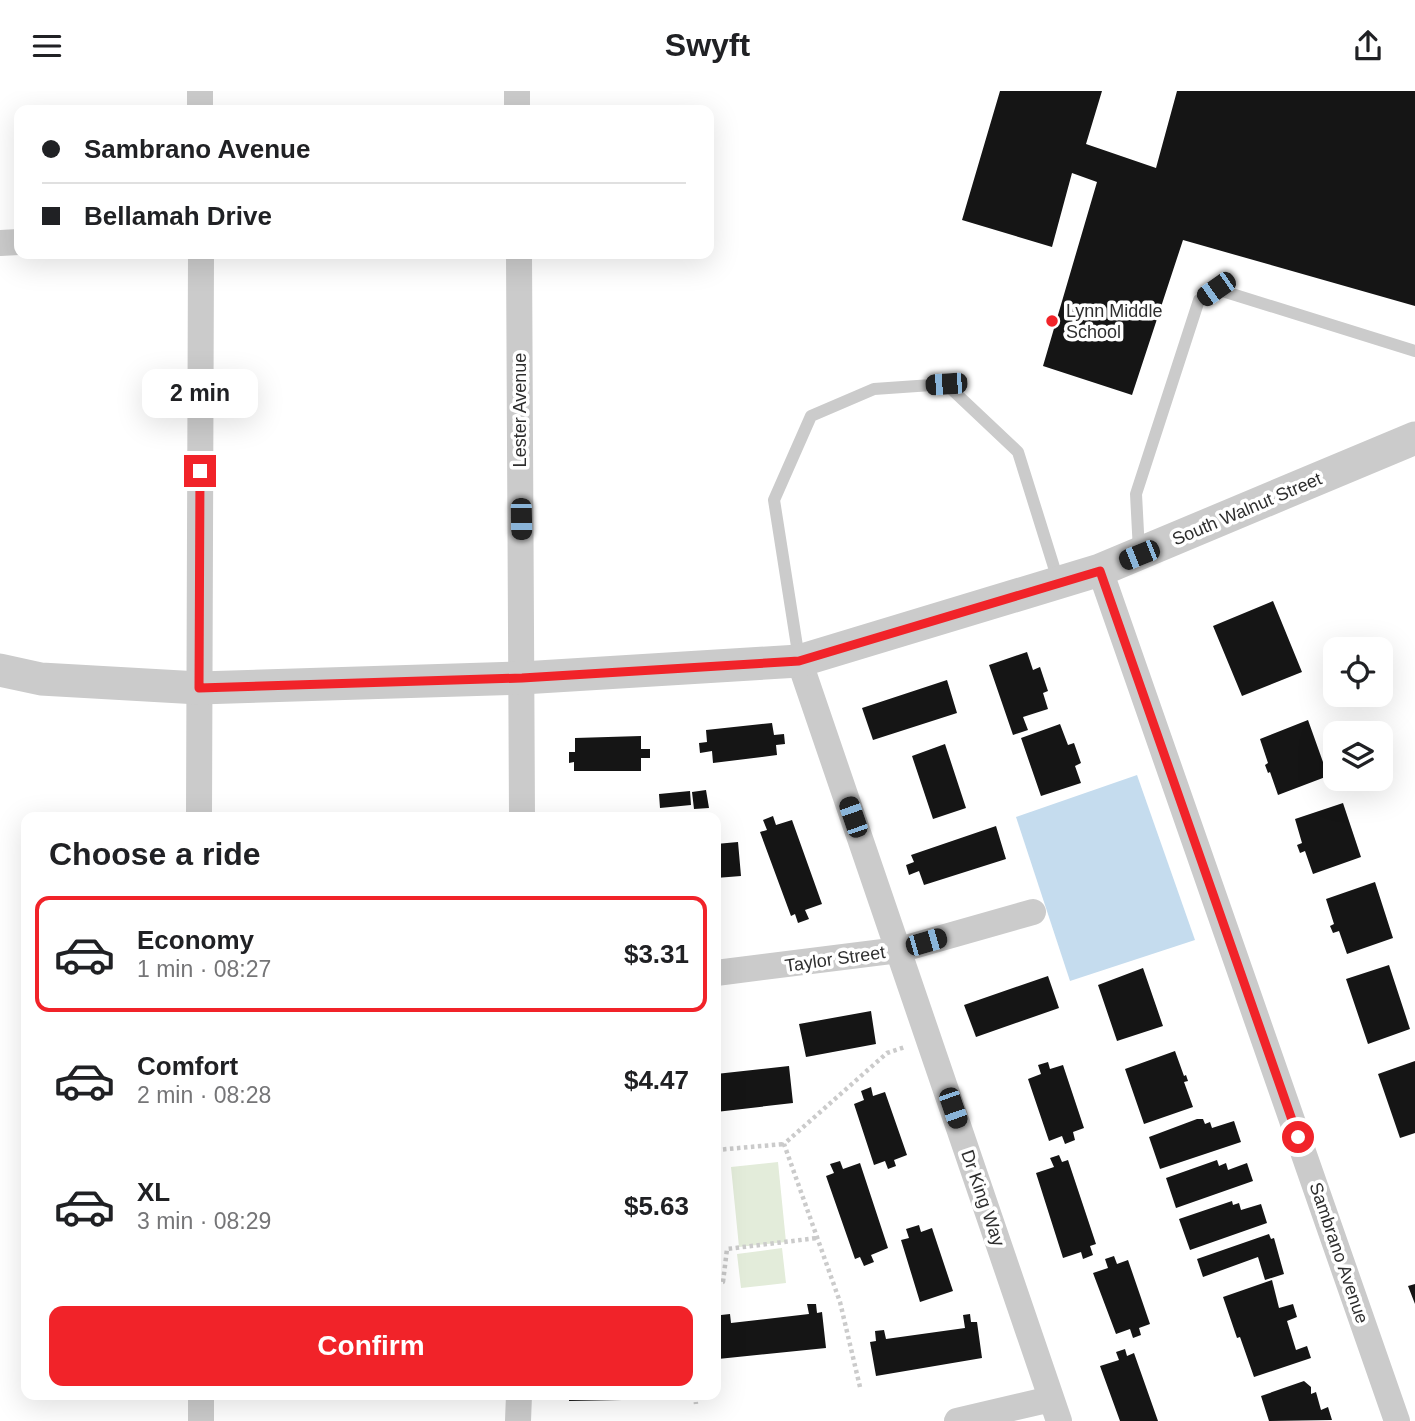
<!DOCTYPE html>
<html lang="en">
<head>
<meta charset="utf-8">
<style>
  body { margin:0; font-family:Helvetica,sans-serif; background:#f2f2f2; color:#202124; height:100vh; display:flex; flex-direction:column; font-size:26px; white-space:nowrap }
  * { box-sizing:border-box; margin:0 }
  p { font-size:23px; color:#757577 }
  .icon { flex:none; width:38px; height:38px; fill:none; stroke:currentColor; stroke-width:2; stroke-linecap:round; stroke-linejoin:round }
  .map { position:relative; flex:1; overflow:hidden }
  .side { position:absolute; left:21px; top:721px; width:700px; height:588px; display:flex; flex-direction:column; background:#fff; border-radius:14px; box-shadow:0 7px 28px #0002 }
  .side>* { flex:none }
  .top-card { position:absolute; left:14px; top:14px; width:700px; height:154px; border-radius:14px; box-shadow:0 7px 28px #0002; display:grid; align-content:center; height:154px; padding:0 28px; background:#fff }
  .controls { position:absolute; left:1323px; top:546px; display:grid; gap:14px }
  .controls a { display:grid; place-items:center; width:70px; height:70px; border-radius:14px; background:#fff; box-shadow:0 7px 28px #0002; font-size:35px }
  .end { position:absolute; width:32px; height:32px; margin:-16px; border:9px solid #f12329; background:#fff; box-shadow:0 0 0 4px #fff }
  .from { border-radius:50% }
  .bubble { position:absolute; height:49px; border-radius:14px; background:#fff; box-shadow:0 7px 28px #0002; font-size:23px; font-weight:600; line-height:49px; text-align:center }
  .car { position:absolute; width:21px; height:42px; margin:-21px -10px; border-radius:9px; box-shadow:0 0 5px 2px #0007; background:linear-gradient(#222 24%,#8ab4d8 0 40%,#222 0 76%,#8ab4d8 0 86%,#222 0) }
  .top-card b { display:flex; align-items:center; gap:24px; height:66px; font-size:26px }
  .top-card b+b { border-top:2px solid #e0e0e0 }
  .top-card i { width:18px; height:18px; background:#202124 }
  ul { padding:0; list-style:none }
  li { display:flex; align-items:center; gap:21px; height:116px; margin:0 14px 10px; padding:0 14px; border:4px solid transparent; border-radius:14px }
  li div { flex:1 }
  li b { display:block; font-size:26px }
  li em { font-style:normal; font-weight:600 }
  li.on { border-color:#f12329 }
  li>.icon { width:63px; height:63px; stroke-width:1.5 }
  h2 { padding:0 28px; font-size:32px; line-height:84px }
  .button { display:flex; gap:14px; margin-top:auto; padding:14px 28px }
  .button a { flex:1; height:80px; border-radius:14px; background:#f12329; color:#fff; font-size:28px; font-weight:600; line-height:80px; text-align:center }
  header { display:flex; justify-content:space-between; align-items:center; height:91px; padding:0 28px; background:#fff; font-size:32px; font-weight:600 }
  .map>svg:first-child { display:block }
  .green { fill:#e3ecda }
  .water { fill:#c5dcee }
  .building { fill:#151515 }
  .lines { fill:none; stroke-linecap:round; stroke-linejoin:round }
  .path { stroke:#cbcbcb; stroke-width:4.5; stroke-dasharray:3.5 3.5; stroke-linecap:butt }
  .service { stroke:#cbcbcb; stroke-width:12 }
  .minor { stroke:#cbcbcb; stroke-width:26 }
  .tertiary { stroke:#cbcbcb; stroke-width:33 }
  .route { stroke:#f12329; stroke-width:9 }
  .poi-dot { fill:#f12329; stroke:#fff; stroke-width:2.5 }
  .labels { text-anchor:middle; stroke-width:7; stroke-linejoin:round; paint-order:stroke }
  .poi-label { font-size:18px; fill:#2e2e2e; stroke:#fff; text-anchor:start }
  .street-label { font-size:18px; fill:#2e2e2e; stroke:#fff }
</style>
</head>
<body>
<header><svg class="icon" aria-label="menu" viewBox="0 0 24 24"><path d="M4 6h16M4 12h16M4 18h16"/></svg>Swyft<svg class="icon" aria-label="share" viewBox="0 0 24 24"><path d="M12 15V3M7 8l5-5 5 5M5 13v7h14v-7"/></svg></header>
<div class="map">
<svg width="1415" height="1330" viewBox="0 0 1415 1330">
  <rect width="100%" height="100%" fill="#fff"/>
  <path class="green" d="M 778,1071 L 786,1151 L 739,1156 L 731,1076 Z
    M 782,1157 L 786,1192 L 741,1197 L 737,1163 Z"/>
  <path class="water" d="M 1137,684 L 1195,849 L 1070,890 L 1016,726 Z"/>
  <path class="building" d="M 1000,0 L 1102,0 L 1086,53 L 1156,77 L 1177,0 L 1415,0 L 1415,215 L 1183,149 L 1132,304 L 1043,275 L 1097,91 L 1072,82 L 1052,156 L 962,129 Z
    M 1273,510 L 1302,581 L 1242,605 L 1213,535 Z
    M 1027,561 L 1033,579 L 1040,576 L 1048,600 L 1043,602 L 1048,618 L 1023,626 L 1028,639 L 1013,644 L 989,574 Z
    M 947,589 L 957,622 L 873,649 L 862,617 Z
    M 1308,629 L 1328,685 L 1278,704 L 1270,681 L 1268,682 L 1265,674 L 1268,672 L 1260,648 Z
    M 772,632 L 774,644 L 784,643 L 785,653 L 776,654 L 777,664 L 713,672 L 712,660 L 700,662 L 699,652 L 707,651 L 706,639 Z
    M 1060,633 L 1068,654 L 1074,652 L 1081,672 L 1075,675 L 1081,692 L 1041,705 L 1021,647 Z
    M 641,645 L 641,658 L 650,658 L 650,667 L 641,667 L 641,680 L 574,680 L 574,671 L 569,672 L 569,661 L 575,661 L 575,647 Z
    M 945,653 L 966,717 L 933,728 L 912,665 Z
    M 706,699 L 709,717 L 694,718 L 692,701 Z
    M 690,700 L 691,714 L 660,717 L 659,703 Z
    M 1343,712 L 1361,766 L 1313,783 L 1305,760 L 1300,762 L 1297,754 L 1302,752 L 1295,728 Z
    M 773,725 L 776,734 L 792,729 L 822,813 L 805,819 L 809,828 L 798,832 L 795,823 L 791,825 L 760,741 L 767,739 L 763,729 Z
    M 996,735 L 1006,768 L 924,794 L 919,780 L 909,784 L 906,774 L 914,771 L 911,764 Z
    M 738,751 L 741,785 L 716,787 L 716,753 Z
    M 1375,791 L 1393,847 L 1347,863 L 1339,840 L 1333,842 L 1330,835 L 1334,833 L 1326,808 Z
    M 1389,874 L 1410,938 L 1368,953 L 1346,888 Z
    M 1143,877 L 1163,935 L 1117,950 L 1098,894 Z
    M 1048,885 L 1059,917 L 976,946 L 964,914 Z
    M 871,920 L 876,953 L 806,966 L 799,933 Z
    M 1175,960 L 1184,985 L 1186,984 L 1188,990 L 1184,991 L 1193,1016 L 1144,1033 L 1125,978 Z
    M 1415,970 L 1415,1042 L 1400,1047 L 1378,983 Z
    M 1048,971 L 1050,978 L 1063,974 L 1084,1037 L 1073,1041 L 1075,1049 L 1065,1053 L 1062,1045 L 1049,1050 L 1028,988 L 1041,983 L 1038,974 Z
    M 789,975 L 793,1012 L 716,1021 L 716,983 Z
    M 871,996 L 873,1005 L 885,1001 L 907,1064 L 894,1069 L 896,1075 L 888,1078 L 885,1070 L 874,1074 L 854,1013 L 864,1009 L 861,1000 Z
    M 1197,1028 L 1203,1028 L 1205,1033 L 1210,1031 L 1212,1037 L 1234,1030 L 1241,1051 L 1160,1078 L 1149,1046 Z
    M 1059,1064 L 1062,1071 L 1068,1069 L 1096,1153 L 1090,1155 L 1093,1164 L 1083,1168 L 1081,1161 L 1063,1167 L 1036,1082 L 1054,1076 L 1050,1067 Z
    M 1217,1069 L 1219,1075 L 1226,1072 L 1228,1079 L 1247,1072 L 1253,1090 L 1176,1117 L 1166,1087 Z
    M 840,1070 L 843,1078 L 860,1072 L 888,1157 L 871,1164 L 874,1171 L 864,1175 L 860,1166 L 855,1168 L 826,1085 L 834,1082 L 830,1073 Z
    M 1232,1110 L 1233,1114 L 1239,1112 L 1241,1119 L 1261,1113 L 1267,1132 L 1190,1159 L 1179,1128 Z
    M 919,1134 L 921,1141 L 932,1137 L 953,1200 L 920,1211 L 901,1149 L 909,1147 L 906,1138 Z
    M 1269,1143 L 1271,1148 L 1274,1147 L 1284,1183 L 1265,1189 L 1258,1166 L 1203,1186 L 1197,1168 Z
    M 1114,1165 L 1117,1173 L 1128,1169 L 1150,1233 L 1139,1237 L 1141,1244 L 1133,1247 L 1130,1238 L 1116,1243 L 1093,1182 L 1108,1177 L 1105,1168 Z
    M 1272,1189 L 1279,1217 L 1293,1213 L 1297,1226 L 1287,1230 L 1296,1259 L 1307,1255 L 1311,1267 L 1254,1286 L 1240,1246 L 1237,1247 L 1223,1206 Z
    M 1415,1193 L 1415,1213 L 1408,1195 Z
    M 807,1213 L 816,1213 L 817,1222 L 822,1221 L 826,1257 L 718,1268 L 716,1232 L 721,1231 L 721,1224 L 730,1223 L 731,1232 L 809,1223 Z
    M 970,1223 L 971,1231 L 977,1231 L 982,1267 L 876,1285 L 870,1251 L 876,1250 L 875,1240 L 884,1239 L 886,1248 L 965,1237 L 963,1224 Z
    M 1125,1258 L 1127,1265 L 1134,1262 L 1158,1330 L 1120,1330 L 1100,1275 L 1119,1269 L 1116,1261 Z
    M 1304,1290 L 1311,1296 L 1311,1303 L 1316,1301 L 1321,1319 L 1328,1316 L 1332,1329 L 1269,1330 L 1261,1305 Z
    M 569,1304 L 675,1304 L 675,1308 L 569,1310 Z"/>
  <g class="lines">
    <path class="path" d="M 716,1059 L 784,1053
      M 716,1192 L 723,1191 L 727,1158 L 817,1147
      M 860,1296 L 840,1211 L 784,1053 L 887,962 L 905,956
      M 695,1304 L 696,1313"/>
    <path class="service" d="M 1139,460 L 1136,403 L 1199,209 L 1216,198 L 1415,260
      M 799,568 L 774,409 L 811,325 L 874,298 L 946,293 L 1018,361 L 1058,489"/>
    <path class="minor" d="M 200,0 L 200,19
      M 517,0 L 517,19
      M 0,152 L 19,151
      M 519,163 L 522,726
      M 1100,479 L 1397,1330
      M 798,566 L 1059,1330
      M 199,726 L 201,163
      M 716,882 L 899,859 L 1033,821
      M 201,1304 L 201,1330
      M 518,1330 L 519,1304
      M 957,1330 L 1051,1308"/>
    <path class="tertiary" d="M 0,579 L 41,588 L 199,597 L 522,587 L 799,570 L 1100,479 L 1415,347"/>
  </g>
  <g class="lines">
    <path class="route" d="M 200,380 L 199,597 L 522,587 L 799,570 L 1100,480 L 1298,1046"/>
  </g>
  <circle class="poi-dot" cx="1052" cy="230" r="7"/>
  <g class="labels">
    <g class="poi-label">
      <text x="1066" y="226">Lynn Middle<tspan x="1066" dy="21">School</tspan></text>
    </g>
    <g class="street-label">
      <text transform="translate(520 319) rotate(-90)" y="6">Lester Avenue</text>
      <text transform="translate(1247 418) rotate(-23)" y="6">South Walnut Street</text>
      <text transform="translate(835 868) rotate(-8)" y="6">Taylor Street</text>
      <text transform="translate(983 1107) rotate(71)" y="6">Dr King Way</text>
      <text transform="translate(1339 1162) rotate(71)" y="6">Sambrano Avenue</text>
    </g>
  </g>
</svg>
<div class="controls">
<a><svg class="icon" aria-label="locate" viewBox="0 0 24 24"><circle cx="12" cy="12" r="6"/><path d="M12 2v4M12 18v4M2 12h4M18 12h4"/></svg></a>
<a><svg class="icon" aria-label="layers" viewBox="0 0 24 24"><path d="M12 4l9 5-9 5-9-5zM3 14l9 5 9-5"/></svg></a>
</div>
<i class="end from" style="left:1298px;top:1046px"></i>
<i class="end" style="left:200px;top:380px"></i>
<div class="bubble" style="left:142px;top:278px;width:116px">2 min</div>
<i class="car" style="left:1216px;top:198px;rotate:235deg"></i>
<i class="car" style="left:946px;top:293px;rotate:266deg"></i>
<i class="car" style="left:521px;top:428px;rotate:179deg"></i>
<i class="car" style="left:1139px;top:464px;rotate:248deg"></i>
<i class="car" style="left:853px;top:726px;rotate:341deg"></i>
<i class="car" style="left:926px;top:851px;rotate:74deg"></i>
<i class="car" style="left:953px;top:1017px;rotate:161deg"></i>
<div class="top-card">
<b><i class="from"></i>Sambrano Avenue</b>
<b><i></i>Bellamah Drive</b>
</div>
<section class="side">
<h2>Choose a ride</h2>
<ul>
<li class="on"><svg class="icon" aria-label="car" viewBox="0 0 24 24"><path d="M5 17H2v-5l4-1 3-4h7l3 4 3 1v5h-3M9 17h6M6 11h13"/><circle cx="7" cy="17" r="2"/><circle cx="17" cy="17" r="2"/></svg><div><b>Economy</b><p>1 min · 08:27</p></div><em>$3.31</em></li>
<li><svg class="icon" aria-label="car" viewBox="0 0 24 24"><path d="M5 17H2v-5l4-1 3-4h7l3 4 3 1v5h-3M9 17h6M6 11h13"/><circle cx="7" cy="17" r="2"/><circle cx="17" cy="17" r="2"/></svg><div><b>Comfort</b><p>2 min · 08:28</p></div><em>$4.47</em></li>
<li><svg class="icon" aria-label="car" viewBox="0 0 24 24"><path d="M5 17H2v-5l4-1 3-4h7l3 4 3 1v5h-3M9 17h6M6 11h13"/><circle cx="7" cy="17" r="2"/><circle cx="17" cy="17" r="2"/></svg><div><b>XL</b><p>3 min · 08:29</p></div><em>$5.63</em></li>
</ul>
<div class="button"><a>Confirm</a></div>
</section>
</div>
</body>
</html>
